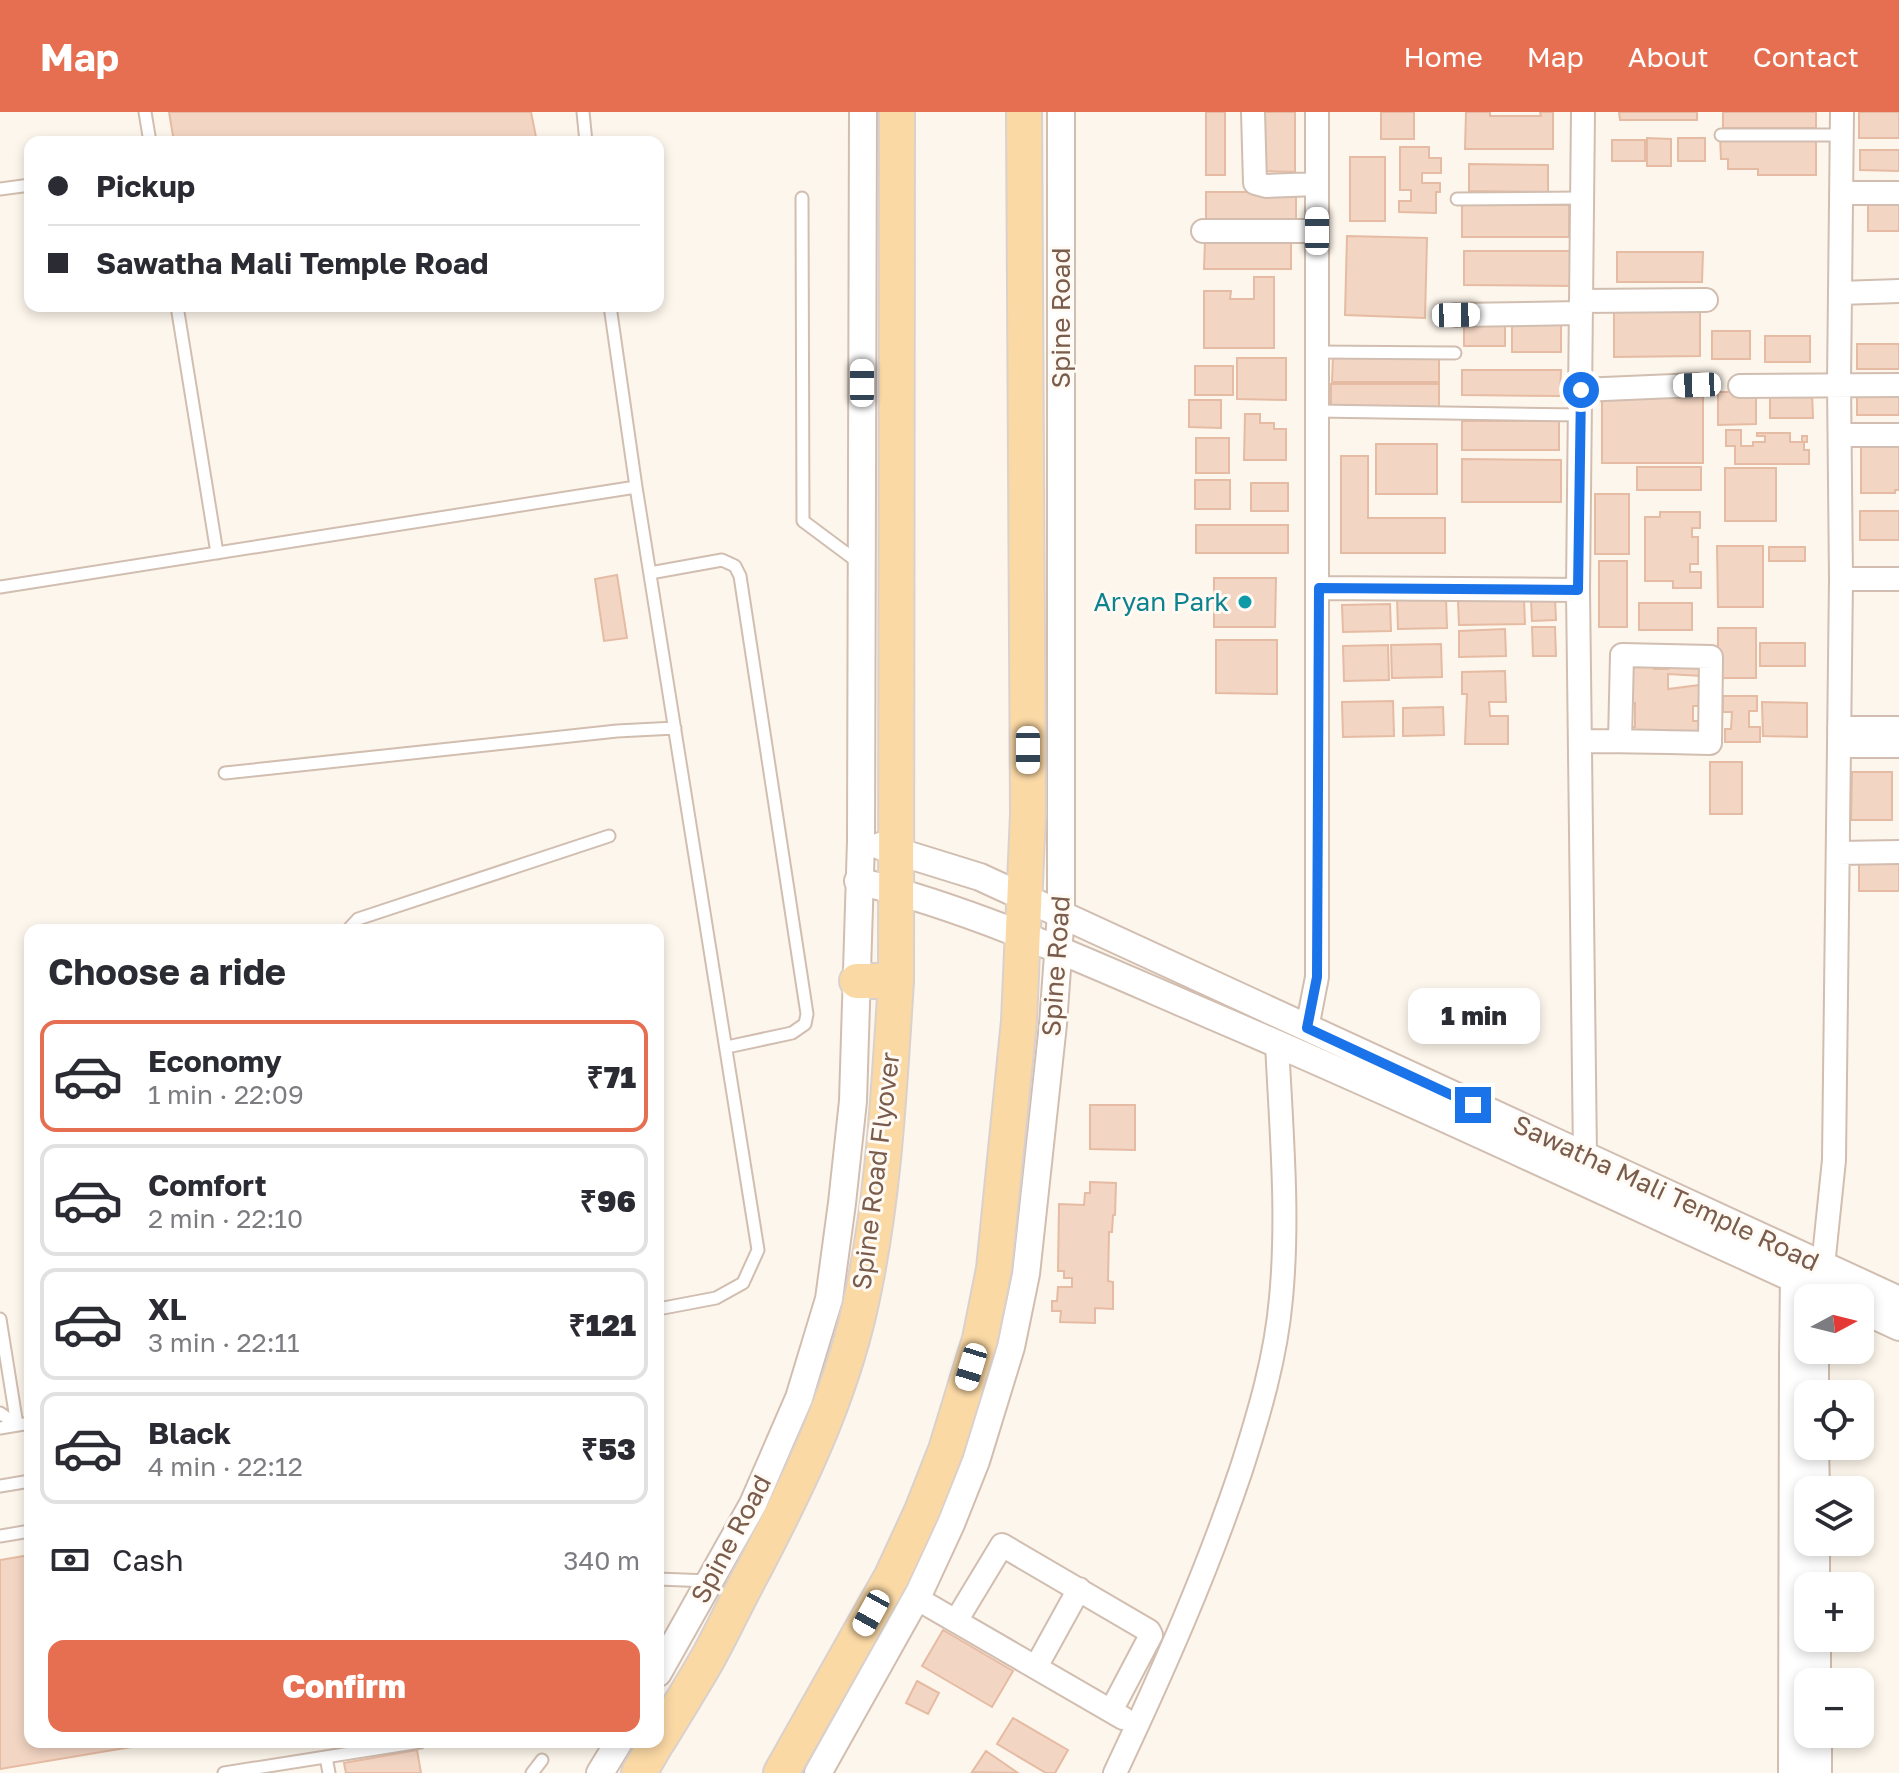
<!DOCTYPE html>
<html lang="en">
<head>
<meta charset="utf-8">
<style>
  body { margin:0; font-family:"Golos Text",sans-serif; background:#f2f2f3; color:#2b2b33; height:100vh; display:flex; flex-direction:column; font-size:30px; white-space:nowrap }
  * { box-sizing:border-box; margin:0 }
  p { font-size:26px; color:#7c7c81 }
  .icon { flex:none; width:44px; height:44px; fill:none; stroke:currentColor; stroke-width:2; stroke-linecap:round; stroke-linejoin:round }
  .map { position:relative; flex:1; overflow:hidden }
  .details { position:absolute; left:24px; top:812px; width:640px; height:824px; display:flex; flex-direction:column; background:#fff; border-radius:16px; box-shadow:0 4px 12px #0003 }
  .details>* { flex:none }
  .hud { position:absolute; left:24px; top:24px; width:640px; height:176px; border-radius:16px; box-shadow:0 4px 12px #0003; display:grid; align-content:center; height:176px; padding:0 24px; background:#fff }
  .needle { width:52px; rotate:83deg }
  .buttons { position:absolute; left:1794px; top:1172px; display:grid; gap:16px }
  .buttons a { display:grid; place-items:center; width:80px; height:80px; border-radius:16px; background:#fff; box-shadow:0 4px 12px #0003; font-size:40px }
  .end { position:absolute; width:36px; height:36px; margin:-18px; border:10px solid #1a73e8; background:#fff; box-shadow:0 0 0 4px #fff }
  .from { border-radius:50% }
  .bubble { position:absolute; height:56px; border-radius:16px; background:#fff; box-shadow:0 4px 12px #0003; font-size:26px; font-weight:800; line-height:56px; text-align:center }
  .car { position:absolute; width:24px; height:48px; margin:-24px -12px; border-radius:10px; box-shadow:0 0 6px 2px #0007; background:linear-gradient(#fff 24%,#345 0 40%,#fff 0 76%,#345 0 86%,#fff 0) }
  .hud b { display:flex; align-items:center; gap:28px; height:76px; font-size:30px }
  .hud b+b { border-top:2px solid #e1e1e2 }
  .hud i { width:20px; height:20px; background:#2b2b33 }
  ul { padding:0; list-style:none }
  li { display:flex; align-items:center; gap:24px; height:112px; margin:0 16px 12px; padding:0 8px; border:4px solid #e1e1e2; border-radius:16px }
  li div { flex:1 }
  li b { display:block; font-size:30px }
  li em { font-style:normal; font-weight:800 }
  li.selected { border-color:#e76f51 }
  li>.icon { width:72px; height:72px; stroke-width:1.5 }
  h2 { padding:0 24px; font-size:36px; line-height:96px }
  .pay { display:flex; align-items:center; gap:20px; height:88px; padding:0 24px; font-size:30px }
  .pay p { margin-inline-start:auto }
  .button { display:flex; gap:16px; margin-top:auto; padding:16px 24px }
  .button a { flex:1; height:92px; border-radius:16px; background:#e76f51; color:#fff; font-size:32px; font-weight:800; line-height:92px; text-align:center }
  header { display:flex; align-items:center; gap:48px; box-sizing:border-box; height:112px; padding:0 40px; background:#e76f51; color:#fff }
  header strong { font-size:38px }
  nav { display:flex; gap:44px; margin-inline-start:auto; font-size:28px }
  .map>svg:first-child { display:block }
  .building { fill:#f3d5c3; stroke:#e6bba3; stroke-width:2 }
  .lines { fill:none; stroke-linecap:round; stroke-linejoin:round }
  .service-casing { stroke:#d1beb0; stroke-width:15 }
  .minor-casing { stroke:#d1beb0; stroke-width:26 }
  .tertiary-casing { stroke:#d1beb0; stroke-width:30 }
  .primary-casing { stroke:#dad1cd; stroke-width:38 }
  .service { stroke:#fff; stroke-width:11 }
  .minor { stroke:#fff; stroke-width:22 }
  .tertiary { stroke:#fff; stroke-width:26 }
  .primary { stroke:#fbd9a5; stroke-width:34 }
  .route { stroke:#1a73e8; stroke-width:10 }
  .culture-dot { fill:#0f9aa8; stroke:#fffaf3; stroke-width:3 }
  .labels { text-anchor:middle; stroke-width:6; stroke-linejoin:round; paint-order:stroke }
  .street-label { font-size:26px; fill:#7a5c4d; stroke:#fffaf3 }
  .culture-label { font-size:26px; fill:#0d838f; stroke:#fffaf3; text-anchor:end }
</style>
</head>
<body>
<header>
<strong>Map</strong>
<nav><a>Home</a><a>Map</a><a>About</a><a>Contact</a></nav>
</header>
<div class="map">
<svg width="1899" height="1661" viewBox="0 0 1899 1661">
  <rect width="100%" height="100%" fill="#fdf6ec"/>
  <path class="building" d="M 169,0 L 531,0 L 537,30 L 174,30 Z
    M 1206,0 L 1225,0 L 1225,63 L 1206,63 Z
    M 1260,0 L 1295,0 L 1295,60 L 1259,59 Z
    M 1381,0 L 1414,0 L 1414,27 L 1381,27 Z
    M 1466,0 L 1490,0 L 1490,4 L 1541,4 L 1540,0 L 1553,0 L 1553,37 L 1465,37 Z
    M 1619,0 L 1697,0 L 1697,8 L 1620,8 Z
    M 1723,0 L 1816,0 L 1816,16 L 1723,16 Z
    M 1859,0 L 1899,0 L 1899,26 L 1859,26 Z
    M 1647,26 L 1671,27 L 1671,54 L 1647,54 Z
    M 1678,26 L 1705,26 L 1705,49 L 1678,49 Z
    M 1720,26 L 1816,26 L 1816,63 L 1758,63 L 1758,57 L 1728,57 L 1728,47 L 1721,47 Z
    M 1612,28 L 1645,28 L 1645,49 L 1612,49 Z
    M 1400,35 L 1429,35 L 1429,46 L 1441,46 L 1441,61 L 1422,61 L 1422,71 L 1440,71 L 1440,80 L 1436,80 L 1436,101 L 1399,100 L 1399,89 L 1411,89 L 1411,78 L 1400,78 Z
    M 1860,38 L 1899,38 L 1899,59 L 1860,58 Z
    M 1350,45 L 1385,45 L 1385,109 L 1350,109 Z
    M 1469,52 L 1548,53 L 1548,80 L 1469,79 Z
    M 1206,80 L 1296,80 L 1296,108 L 1206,108 Z
    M 1868,90 L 1899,91 L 1899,119 L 1868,119 Z
    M 1462,92 L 1569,93 L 1569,125 L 1462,125 Z
    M 1347,124 L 1427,126 L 1425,206 L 1345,203 Z
    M 1205,129 L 1291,129 L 1291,157 L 1204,157 Z
    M 1464,139 L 1570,139 L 1571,174 L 1464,173 Z
    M 1617,140 L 1703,140 L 1702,170 L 1617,170 Z
    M 1254,165 L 1274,165 L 1274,236 L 1204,236 L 1204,179 L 1231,179 L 1230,187 L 1254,187 Z
    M 1700,196 L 1700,244 L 1614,245 L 1614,197 Z
    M 1464,207 L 1505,208 L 1505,234 L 1464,234 Z
    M 1561,207 L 1561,240 L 1512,240 L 1512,208 Z
    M 1712,219 L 1750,219 L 1750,247 L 1712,247 Z
    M 1765,224 L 1810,224 L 1810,250 L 1765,250 Z
    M 1857,232 L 1899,232 L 1899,257 L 1857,257 Z
    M 1333,245 L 1439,245 L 1439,270 L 1332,270 Z
    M 1237,246 L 1286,246 L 1286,288 L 1237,287 Z
    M 1195,254 L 1233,254 L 1233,283 L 1195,283 Z
    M 1462,258 L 1561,258 L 1560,284 L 1462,283 Z
    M 1331,272 L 1439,272 L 1439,297 L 1331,297 Z
    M 1857,279 L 1899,279 L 1899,303 L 1857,303 Z
    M 1718,280 L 1756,280 L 1756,312 L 1718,313 Z
    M 1770,280 L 1812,280 L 1813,306 L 1770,306 Z
    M 1602,282 L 1703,282 L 1703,351 L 1602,351 Z
    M 1189,288 L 1221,288 L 1221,316 L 1189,315 Z
    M 1245,302 L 1260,302 L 1260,311 L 1274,311 L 1274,317 L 1286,317 L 1286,348 L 1244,348 Z
    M 1462,309 L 1559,309 L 1559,338 L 1462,338 Z
    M 1726,318 L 1741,318 L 1741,334 L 1753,334 L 1753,330 L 1765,330 L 1765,324 L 1757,324 L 1757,321 L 1790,321 L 1790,330 L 1802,330 L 1802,324 L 1807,324 L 1807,330 L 1804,330 L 1804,338 L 1809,338 L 1809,352 L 1735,352 L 1735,334 L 1726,334 Z
    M 1861,325 L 1899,325 L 1899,378 L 1895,378 L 1895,381 L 1861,381 Z
    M 1196,326 L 1229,326 L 1229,361 L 1196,361 Z
    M 1376,332 L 1437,332 L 1437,382 L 1376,382 Z
    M 1341,344 L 1368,344 L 1368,406 L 1445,406 L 1445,441 L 1341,441 Z
    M 1462,347 L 1561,348 L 1561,390 L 1462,390 Z
    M 1637,355 L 1701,355 L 1701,378 L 1637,378 Z
    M 1725,356 L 1776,356 L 1776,409 L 1725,409 Z
    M 1195,368 L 1230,368 L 1230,397 L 1195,397 Z
    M 1251,371 L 1288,371 L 1288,399 L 1251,399 Z
    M 1595,382 L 1629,382 L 1629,442 L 1595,442 Z
    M 1860,399 L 1899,399 L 1899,428 L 1860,428 Z
    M 1660,400 L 1700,400 L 1700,416 L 1692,416 L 1692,425 L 1698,425 L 1698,452 L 1690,452 L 1690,460 L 1701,460 L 1701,476 L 1673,476 L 1673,469 L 1645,469 L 1645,405 L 1660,405 Z
    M 1196,413 L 1288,413 L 1288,441 L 1196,441 Z
    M 1717,434 L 1763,434 L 1763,495 L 1718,495 Z
    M 1769,435 L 1805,435 L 1805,449 L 1769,449 Z
    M 1599,449 L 1627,449 L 1627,515 L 1599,515 Z
    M 617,463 L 627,526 L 604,529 L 595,467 Z
    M 1214,466 L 1276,466 L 1275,515 L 1214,515 Z
    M 1446,485 L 1447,516 L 1398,517 L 1397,486 Z
    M 1555,486 L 1556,508 L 1532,509 L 1531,487 Z
    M 1524,487 L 1525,512 L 1459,513 L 1458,489 Z
    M 1639,491 L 1692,491 L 1692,518 L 1639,518 Z
    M 1390,492 L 1391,519 L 1343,520 L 1342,493 Z
    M 1532,515 L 1555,515 L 1556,544 L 1533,544 Z
    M 1718,516 L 1756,516 L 1756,566 L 1718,566 Z
    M 1505,517 L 1506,544 L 1459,545 L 1459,519 Z
    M 1216,528 L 1277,528 L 1277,582 L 1216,581 Z
    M 1760,531 L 1805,531 L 1805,554 L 1760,554 Z
    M 1441,532 L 1442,565 L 1392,566 L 1391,533 Z
    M 1388,533 L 1389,568 L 1344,569 L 1343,534 Z
    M 1669,547 L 1701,547 L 1701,564 L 1668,562 L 1668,577 L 1700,573 L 1700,594 L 1693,594 L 1693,609 L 1699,609 L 1699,625 L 1629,624 L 1629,615 L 1635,615 L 1635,591 L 1631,591 L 1631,549 L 1653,549 L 1654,557 L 1668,557 Z
    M 1505,559 L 1506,590 L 1489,590 L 1490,604 L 1508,604 L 1508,632 L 1465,632 L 1467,582 L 1462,582 L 1462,560 Z
    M 1723,584 L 1757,584 L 1757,599 L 1749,599 L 1749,615 L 1760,615 L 1760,630 L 1725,630 L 1725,617 L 1731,617 L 1732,600 L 1723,600 Z
    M 1393,589 L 1394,624 L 1343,625 L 1342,590 Z
    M 1762,590 L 1807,591 L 1807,625 L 1763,624 Z
    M 1443,595 L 1444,623 L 1403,624 L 1403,596 Z
    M 1710,650 L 1742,650 L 1742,702 L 1710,702 Z
    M 1852,660 L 1892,660 L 1892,708 L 1851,708 Z
    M 1859,748 L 1899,749 L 1899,779 L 1859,779 Z
    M 1090,993 L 1135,993 L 1135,1038 L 1090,1037 Z
    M 1090,1070 L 1116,1071 L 1115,1103 L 1113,1103 L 1112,1120 L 1109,1120 L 1108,1169 L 1113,1170 L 1113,1197 L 1095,1196 L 1095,1211 L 1060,1210 L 1061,1199 L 1052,1199 L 1052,1189 L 1057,1189 L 1058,1175 L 1072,1175 L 1072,1166 L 1064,1166 L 1064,1159 L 1058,1159 L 1059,1092 L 1084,1093 L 1085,1081 L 1090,1081 Z
    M 30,1443 L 30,1630 L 161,1630 L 0,1657 L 0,1448 Z
    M 943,1518 L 1013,1559 L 992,1595 L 922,1554 Z
    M 917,1569 L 939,1581 L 928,1602 L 906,1591 Z
    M 1013,1606 L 1068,1638 L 1055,1661 L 1046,1661 L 997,1632 Z
    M 417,1638 L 421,1661 L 346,1661 L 344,1651 Z
    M 986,1639 L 1018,1661 L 972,1660 Z"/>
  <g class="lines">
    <defs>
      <path id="service" d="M 145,0 L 150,30
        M 583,0 L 586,30
        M 1721,23 L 1842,23
        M 0,77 L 30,73
        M 802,86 L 803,409 L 858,450
        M 1457,87 L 1582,86
        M 177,194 L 217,441
        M 1317,240 L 1455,241
        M 1317,299 L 1581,303
        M 636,375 L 758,1138 L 743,1171 L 716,1186 L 658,1197
        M 650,461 L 722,448 L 735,454 L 740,464 L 807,902 L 805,912 L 792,921 L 727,935
        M 0,475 L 636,375 L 610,194
        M 225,661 L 617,619 L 675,616
        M 348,818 L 358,807 L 609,724
        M 0,1207 L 17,1313
        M 0,1301 L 17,1313
        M 0,1316 L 30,1311
        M 0,1374 L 30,1369
        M 0,1424 L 30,1419
        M 658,1467 L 709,1469
        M 326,1645 L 329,1661
        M 224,1661 L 420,1630
        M 532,1661 L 542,1648"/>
      <path id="minor" d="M 1253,0 L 1255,71 L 1266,74 L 1317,72
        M 1583,0 L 1578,478 L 1585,1044
        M 1841,81 L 1899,81
        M 1203,119 L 1317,119
        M 1840,181 L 1899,179
        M 1582,189 L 1706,188
        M 1456,203 L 1581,201
        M 1740,274 L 1899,273
        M 1581,278 L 1697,273
        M 1840,323 L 1899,323
        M 1841,467 L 1899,467
        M 1319,476 L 1578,478
        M 1839,616 L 1899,616
        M 1580,629 C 1623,629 1667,630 1710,631 L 1711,545 L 1622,543 L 1620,629
        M 1840,634 L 1899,634
        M 1838,741 L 1899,740
        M 1307,916 L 1317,865 L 1317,0
        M 1823,1154 L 1834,1048 L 1841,467 L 1839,271 L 1842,0
        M 916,1486 L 1123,1606
        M 956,1509 L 1002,1433 L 1149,1519 L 1151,1523 L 1111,1599
        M 1036,1555 L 1079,1477
        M 1115,1661 C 1162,1561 1206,1462 1241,1358 C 1259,1302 1276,1245 1281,1186 C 1289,1102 1281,1016 1277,931"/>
      <path id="tertiary" d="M 880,734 L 980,765 L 1899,1188
        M 858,769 C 979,799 1094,853 1208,902 C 1419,992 1627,1091 1836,1186
        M 1860,1197 L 1899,1215
        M 1815,1238 L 1815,1282
        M 1815,1334 L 1816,1378
        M 1816,1430 L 1816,1474
        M 1817,1526 L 1817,1570
        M 658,1561 L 753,1392 L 799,1286 L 829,1187 L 842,1091 L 853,989 L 861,729 L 863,0
        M 1818,1622 L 1818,1661
        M 600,1661 L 619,1630
        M 818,1661 L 920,1479 L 951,1412 L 976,1349 L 1011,1235 L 1026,1162 L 1053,912 L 1061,801 L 1061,0
        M 1792,1661 L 1793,1243 L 1794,1166 L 1799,1153"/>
      <path id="primary" d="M 857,869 L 896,869
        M 658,1629 C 675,1601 692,1574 708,1546 C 724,1517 737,1488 753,1459 C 797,1375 839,1289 860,1195 C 884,1088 889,978 896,869 L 897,0
        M 639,1661 L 657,1630
        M 781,1661 L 892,1464 L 922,1399 L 946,1338 L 980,1227 L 994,1157 L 1019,909 L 1028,702 L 1024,0"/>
    </defs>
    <use href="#service" class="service-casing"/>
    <use href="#minor" class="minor-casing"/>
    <use href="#tertiary" class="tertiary-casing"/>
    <use href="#primary" class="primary-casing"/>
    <use href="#service" class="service"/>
    <use href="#minor" class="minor"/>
    <use href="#tertiary" class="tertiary"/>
    <use href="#primary" class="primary"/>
  </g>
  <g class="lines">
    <path class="route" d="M 1473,993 L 1307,916 L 1317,865 L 1319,476 L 1578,478 L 1581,278"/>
  </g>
  <circle class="culture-dot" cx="1245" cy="490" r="8"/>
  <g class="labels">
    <g class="street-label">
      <text transform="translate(1061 206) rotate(-90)" y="9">Spine Road</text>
      <text transform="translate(1056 854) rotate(-86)" y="9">Spine Road</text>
      <text transform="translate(876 1059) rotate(-83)" y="9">Spine Road Flyover</text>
      <text transform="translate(1666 1081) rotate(25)" y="9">Sawatha Mali Temple Road</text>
      <text transform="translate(731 1427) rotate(-62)" y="9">Spine Road</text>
    </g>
    <g class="culture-label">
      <text x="1229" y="499">Aryan Park</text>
    </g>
  </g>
</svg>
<div class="buttons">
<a><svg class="needle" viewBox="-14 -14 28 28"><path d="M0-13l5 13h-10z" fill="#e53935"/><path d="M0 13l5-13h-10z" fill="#7c7c81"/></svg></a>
<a><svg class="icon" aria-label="locate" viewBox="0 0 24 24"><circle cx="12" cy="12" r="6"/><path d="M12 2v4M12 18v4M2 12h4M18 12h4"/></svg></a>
<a><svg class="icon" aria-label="layers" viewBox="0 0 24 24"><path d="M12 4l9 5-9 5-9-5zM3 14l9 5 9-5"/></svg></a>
<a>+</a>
<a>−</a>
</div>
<i class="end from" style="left:1581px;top:278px"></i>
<i class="end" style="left:1473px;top:993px"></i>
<div class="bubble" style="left:1408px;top:876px;width:132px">1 min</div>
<i class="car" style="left:1317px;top:119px;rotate:0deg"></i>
<i class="car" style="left:1456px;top:203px;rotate:89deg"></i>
<i class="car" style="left:862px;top:271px;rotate:0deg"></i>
<i class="car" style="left:1697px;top:273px;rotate:268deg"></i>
<i class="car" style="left:1028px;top:638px;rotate:180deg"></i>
<i class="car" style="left:971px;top:1255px;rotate:197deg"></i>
<i class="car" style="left:871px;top:1501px;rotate:209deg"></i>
<div class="hud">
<b><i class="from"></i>Pickup</b>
<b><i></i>Sawatha Mali Temple Road</b>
</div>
<section class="details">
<h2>Choose a ride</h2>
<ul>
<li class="selected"><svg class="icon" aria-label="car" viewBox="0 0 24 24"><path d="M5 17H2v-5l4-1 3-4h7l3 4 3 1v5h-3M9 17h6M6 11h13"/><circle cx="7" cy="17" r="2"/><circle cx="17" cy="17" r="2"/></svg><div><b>Economy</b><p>1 min · 22:09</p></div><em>₹71</em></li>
<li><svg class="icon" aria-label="car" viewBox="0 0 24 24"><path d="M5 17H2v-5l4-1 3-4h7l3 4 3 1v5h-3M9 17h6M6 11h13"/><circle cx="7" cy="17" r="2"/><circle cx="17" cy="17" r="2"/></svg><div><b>Comfort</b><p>2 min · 22:10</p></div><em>₹96</em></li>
<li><svg class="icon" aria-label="car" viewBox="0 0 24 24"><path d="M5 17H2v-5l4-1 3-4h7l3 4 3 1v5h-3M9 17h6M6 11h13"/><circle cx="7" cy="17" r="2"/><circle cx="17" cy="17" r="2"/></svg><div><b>XL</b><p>3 min · 22:11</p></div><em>₹121</em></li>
<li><svg class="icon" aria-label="car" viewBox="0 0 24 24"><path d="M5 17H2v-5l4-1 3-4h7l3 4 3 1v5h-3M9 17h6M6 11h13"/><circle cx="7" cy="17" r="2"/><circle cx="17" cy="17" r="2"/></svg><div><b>Black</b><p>4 min · 22:12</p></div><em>₹53</em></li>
</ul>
<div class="pay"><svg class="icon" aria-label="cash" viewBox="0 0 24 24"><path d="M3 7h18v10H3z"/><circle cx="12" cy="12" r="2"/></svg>Cash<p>340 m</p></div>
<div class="button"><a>Confirm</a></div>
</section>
</div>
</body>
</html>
